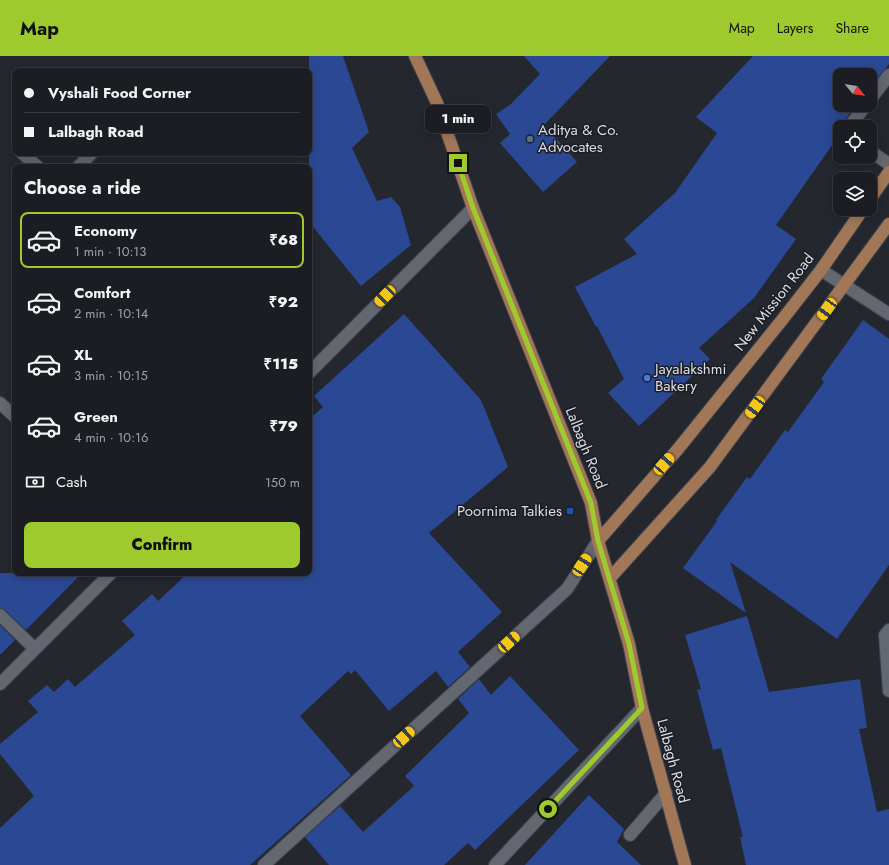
<!DOCTYPE html>
<html lang="en">
<head>
<meta charset="utf-8">
<style>
  body { margin:0; font-family:Jost,sans-serif; background:#282a2f; color:#f1f3f6; height:100vh; display:flex; flex-direction:column; font-size:15px; white-space:nowrap }
  * { box-sizing:border-box; margin:0 }
  p { font-size:13px; color:#a0a2a5 }
  .icon { flex:none; width:22px; height:22px; fill:none; stroke:currentColor; stroke-width:2; stroke-linecap:round; stroke-linejoin:round }
  .map { position:relative; flex:1; overflow:hidden }
  .panel { position:absolute; left:12px; top:108px; width:300px; height:412px; display:flex; flex-direction:column; background:#1b1d22; border-radius:8px; box-shadow:0 2px 10px #0003,0 0 0 1px #393b40 }
  .panel>* { flex:none }
  .top-card { position:absolute; left:12px; top:12px; width:300px; height:88px; border-radius:8px; box-shadow:0 2px 10px #0003,0 0 0 1px #393b40; display:grid; align-content:center; height:88px; padding:0 12px; background:#1b1d22 }
  .needle { width:26px; rotate:120deg }
  .fabs { position:absolute; left:833px; top:12px; display:grid; gap:8px }
  .fabs a { display:grid; place-items:center; width:44px; height:44px; border-radius:8px; background:#1b1d22; box-shadow:0 2px 10px #0003,0 0 0 1px #393b40; font-size:20px }
  .end { position:absolute; width:18px; height:18px; margin:-9px; border:5px solid #9fca2d; background:#111; box-shadow:0 0 0 2px #111 }
  .from { border-radius:50% }
  .bubble { position:absolute; height:28px; border-radius:8px; background:#1b1d22; box-shadow:0 2px 10px #0003,0 0 0 1px #393b40; font-size:13px; font-weight:800; line-height:28px; text-align:center }
  .car { position:absolute; width:12px; height:24px; margin:-12px -6px; border-radius:5px; box-shadow:0 0 3px 1px #0007; background:linear-gradient(#f5c518 24%,#345 0 40%,#f5c518 0 76%,#345 0 86%,#f5c518 0) }
  .top-card b { display:flex; align-items:center; gap:14px; height:38px; font-size:15px }
  .top-card b+b { border-top:1px solid #393b40 }
  .top-card i { width:10px; height:10px; background:#f1f3f6 }
  ul { padding:0; list-style:none }
  li { display:flex; align-items:center; gap:12px; height:56px; margin:0 8px 6px; padding:0 4px; border:2px solid transparent; border-radius:8px }
  li div { flex:1 }
  li b { display:block; font-size:15px }
  li em { font-style:normal; font-weight:800 }
  li.current { border-color:#9fca2d }
  li>.icon { width:36px; height:36px; stroke-width:1.5 }
  h2 { padding:0 12px; font-size:18px; line-height:48px }
  .pay { display:flex; align-items:center; gap:10px; height:44px; padding:0 12px; font-size:15px }
  .pay p { margin-inline-start:auto }
  .button { display:flex; gap:8px; margin-top:auto; padding:8px 12px }
  .button a { flex:1; height:46px; border-radius:8px; background:#9fca2d; color:#111; font-size:16px; font-weight:800; line-height:46px; text-align:center }
  header { display:flex; align-items:center; gap:24px; box-sizing:border-box; height:56px; padding:0 20px; background:#9fca2d; color:#111 }
  header strong { font-size:19px }
  nav { display:flex; gap:22px; margin-inline-start:auto; font-size:14px }
  .map>svg:first-child { display:block }
  .building { fill:#2b4894 }
  .lines { fill:none; stroke-linecap:round; stroke-linejoin:round }
  .minor-casing { stroke:#43454b; stroke-width:14 }
  .major-casing { stroke:#43454b; stroke-width:14 }
  .minor { stroke:#63676f; stroke-width:12 }
  .major { stroke:#a17758; stroke-width:12 }
  .route { stroke:#9fca2d; stroke-width:5 }
  .service-dot { fill:#5c6f8a; stroke:#1b1e25; stroke-width:1.5 }
  .shop-dot { fill:#3f7fe0; stroke:#1b1e25; stroke-width:1.5 }
  .transit-dot { fill:#1a4fb4; stroke:#1b1e25; stroke-width:1.5 }
  .labels { text-anchor:middle; stroke-width:3; stroke-linejoin:round; paint-order:stroke }
  .poi-label { font-size:15px; fill:#dbdde2; stroke:#1b1e25; text-anchor:start }
  .street-label { font-size:15px; fill:#dbdde2; stroke:#1b1e25 }
</style>
</head>
<body>
<header>
<strong>Map</strong>
<nav><a>Map</a><a>Layers</a><a>Share</a></nav>
</header>
<div class="map">
<svg width="889" height="809" viewBox="0 0 889 809">
  <rect width="100%" height="100%" fill="#24272e"/>
  <path class="building" d="M 309,0 L 343,0 L 369,76 L 352,92 L 377,145 L 391,141 L 400,151 L 411,189 L 361,230 L 309,166 Z
    M 524,0 L 610,0 L 544,69 L 577,106 L 543,136 L 500,87 L 510,78 L 496,58 L 510,49 L 540,18 Z
    M 753,0 L 889,0 L 889,8 L 870,32 L 870,19 L 840,19 L 840,49 L 857,49 L 843,66 L 842,71 L 840,71 L 840,78 L 776,169 L 796,183 L 754,242 L 699,292 L 710,303 L 639,370 L 608,337 L 624,323 L 597,270 L 596,271 L 575,231 L 637,198 L 624,183 L 675,137 L 717,77 L 696,61 Z
    M 404,258 L 481,344 L 508,411 L 429,477 L 502,556 L 458,596 L 470,611 L 448,631 L 436,615 L 389,655 L 355,614 L 351,618 L 348,615 L 300,660 L 351,719 L 250,809 L 0,809 L 0,772 L 34,740 L 0,698 L 0,688 L 38,656 L 28,645 L 47,629 L 54,636 L 68,623 L 75,631 L 135,579 L 122,565 L 152,538 L 158,545 L 188,517 L 309,517 L 309,363 L 323,351 L 314,340 Z
    M 863,264 L 889,283 L 889,509 L 837,583 L 730,506 L 746,557 L 683,512 L 717,465 L 716,464 L 747,421 L 750,423 L 785,374 L 788,376 L 824,326 L 821,323 Z
    M 0,517 L 82,517 L 26,574 L 5,554 L 0,552 Z
    M 747,560 L 769,636 L 860,623 L 867,672 L 859,673 L 877,756 L 889,753 L 889,809 L 746,809 L 740,781 L 743,781 L 721,692 L 713,694 L 697,634 L 701,633 L 685,579 Z
    M 0,569 L 15,584 L 0,599 Z
    M 510,620 L 579,694 L 475,794 L 468,787 L 444,809 L 329,809 L 305,781 L 340,750 L 363,776 L 414,730 L 405,720 L 469,657 L 458,643 L 479,623 L 491,639 Z
    M 589,739 L 624,773 L 617,786 L 641,809 L 525,809 Z"/>
  <g class="lines">
    <defs>
      <path id="minor" d="M 870,44 L 889,19
        M 849,71 L 866,49
        M 870,95 L 889,108
        M 22,97 L 38,111
        M 78,111 L 92,97
        M 821,214 L 889,258
        M 309,317 L 473,152
        M 0,347 L 15,361
        M 0,559 L 35,593
        M 889,574 L 885,579 L 889,635
        M 0,628 L 111,517
        M 630,779 L 666,737
        M 264,809 L 567,533 L 598,485
        M 495,809 L 642,652"/>
      <path id="major" d="M 415,0 L 437,47 L 473,152 L 591,447 L 598,485 L 629,588 L 642,652 L 685,809
        M 870,143 L 889,116
        M 598,485 L 678,393 L 782,264 L 821,214 L 863,153
        M 610,522 L 710,411 L 889,168"/>
    </defs>
    <use href="#minor" class="minor-casing"/>
    <use href="#major" class="major-casing"/>
    <use href="#minor" class="minor"/>
    <use href="#major" class="major"/>
  </g>
  <g class="lines">
    <path class="route" d="M 458,107 L 473,152 L 591,447 L 598,485 L 629,588 L 642,652 L 548,753"/>
  </g>
  <circle class="service-dot" cx="530" cy="83" r="4"/>
  <circle class="shop-dot" cx="647" cy="322" r="4"/>
  <rect class="transit-dot" x="566" y="451" width="8" height="8" rx="2"/>
  <g class="labels">
    <g class="poi-label">
      <text x="538" y="79">Aditya &amp; Co.<tspan x="538" dy="17">Advocates</tspan></text>
      <text x="655" y="318">Jayalakshmi<tspan x="655" dy="17">Bakery</tspan></text>
      <text x="562" y="460" text-anchor="end">Poornima Talkies</text>
    </g>
    <g class="street-label">
      <text transform="translate(774 246) rotate(-52)" y="5">New Mission Road</text>
      <text transform="translate(586 392) rotate(68)" y="5">Lalbagh Road</text>
      <text transform="translate(673 705) rotate(75)" y="5">Lalbagh Road</text>
    </g>
  </g>
</svg>
<div class="fabs">
<a><svg class="needle" viewBox="-14 -14 28 28"><path d="M0-13l5 13h-10z" fill="#e53935"/><path d="M0 13l5-13h-10z" fill="#a0a2a5"/></svg></a>
<a><svg class="icon" aria-label="locate" viewBox="0 0 24 24"><circle cx="12" cy="12" r="6"/><path d="M12 2v4M12 18v4M2 12h4M18 12h4"/></svg></a>
<a><svg class="icon" aria-label="layers" viewBox="0 0 24 24"><path d="M12 4l9 5-9 5-9-5zM3 14l9 5 9-5"/></svg></a>
</div>
<i class="end from" style="left:548px;top:753px"></i>
<i class="end" style="left:458px;top:107px"></i>
<div class="bubble" style="left:425px;top:49px;width:66px">1 min</div>
<i class="car" style="left:385px;top:240px;rotate:225deg"></i>
<i class="car" style="left:827px;top:253px;rotate:216deg"></i>
<i class="car" style="left:755px;top:351px;rotate:216deg"></i>
<i class="car" style="left:664px;top:408px;rotate:41deg"></i>
<i class="car" style="left:582px;top:509px;rotate:33deg"></i>
<i class="car" style="left:509px;top:586px;rotate:48deg"></i>
<i class="car" style="left:404px;top:681px;rotate:48deg"></i>
<div class="top-card">
<b><i class="from"></i>Vyshali Food Corner</b>
<b><i></i>Lalbagh Road</b>
</div>
<section class="panel">
<h2>Choose a ride</h2>
<ul>
<li class="current"><svg class="icon" aria-label="car" viewBox="0 0 24 24"><path d="M5 17H2v-5l4-1 3-4h7l3 4 3 1v5h-3M9 17h6M6 11h13"/><circle cx="7" cy="17" r="2"/><circle cx="17" cy="17" r="2"/></svg><div><b>Economy</b><p>1 min · 10:13</p></div><em>₹68</em></li>
<li><svg class="icon" aria-label="car" viewBox="0 0 24 24"><path d="M5 17H2v-5l4-1 3-4h7l3 4 3 1v5h-3M9 17h6M6 11h13"/><circle cx="7" cy="17" r="2"/><circle cx="17" cy="17" r="2"/></svg><div><b>Comfort</b><p>2 min · 10:14</p></div><em>₹92</em></li>
<li><svg class="icon" aria-label="car" viewBox="0 0 24 24"><path d="M5 17H2v-5l4-1 3-4h7l3 4 3 1v5h-3M9 17h6M6 11h13"/><circle cx="7" cy="17" r="2"/><circle cx="17" cy="17" r="2"/></svg><div><b>XL</b><p>3 min · 10:15</p></div><em>₹115</em></li>
<li><svg class="icon" aria-label="car" viewBox="0 0 24 24"><path d="M5 17H2v-5l4-1 3-4h7l3 4 3 1v5h-3M9 17h6M6 11h13"/><circle cx="7" cy="17" r="2"/><circle cx="17" cy="17" r="2"/></svg><div><b>Green</b><p>4 min · 10:16</p></div><em>₹79</em></li>
</ul>
<div class="pay"><svg class="icon" aria-label="cash" viewBox="0 0 24 24"><path d="M3 7h18v10H3z"/><circle cx="12" cy="12" r="2"/></svg>Cash<p>150 m</p></div>
<div class="button"><a>Confirm</a></div>
</section>
</div>
</body>
</html>
